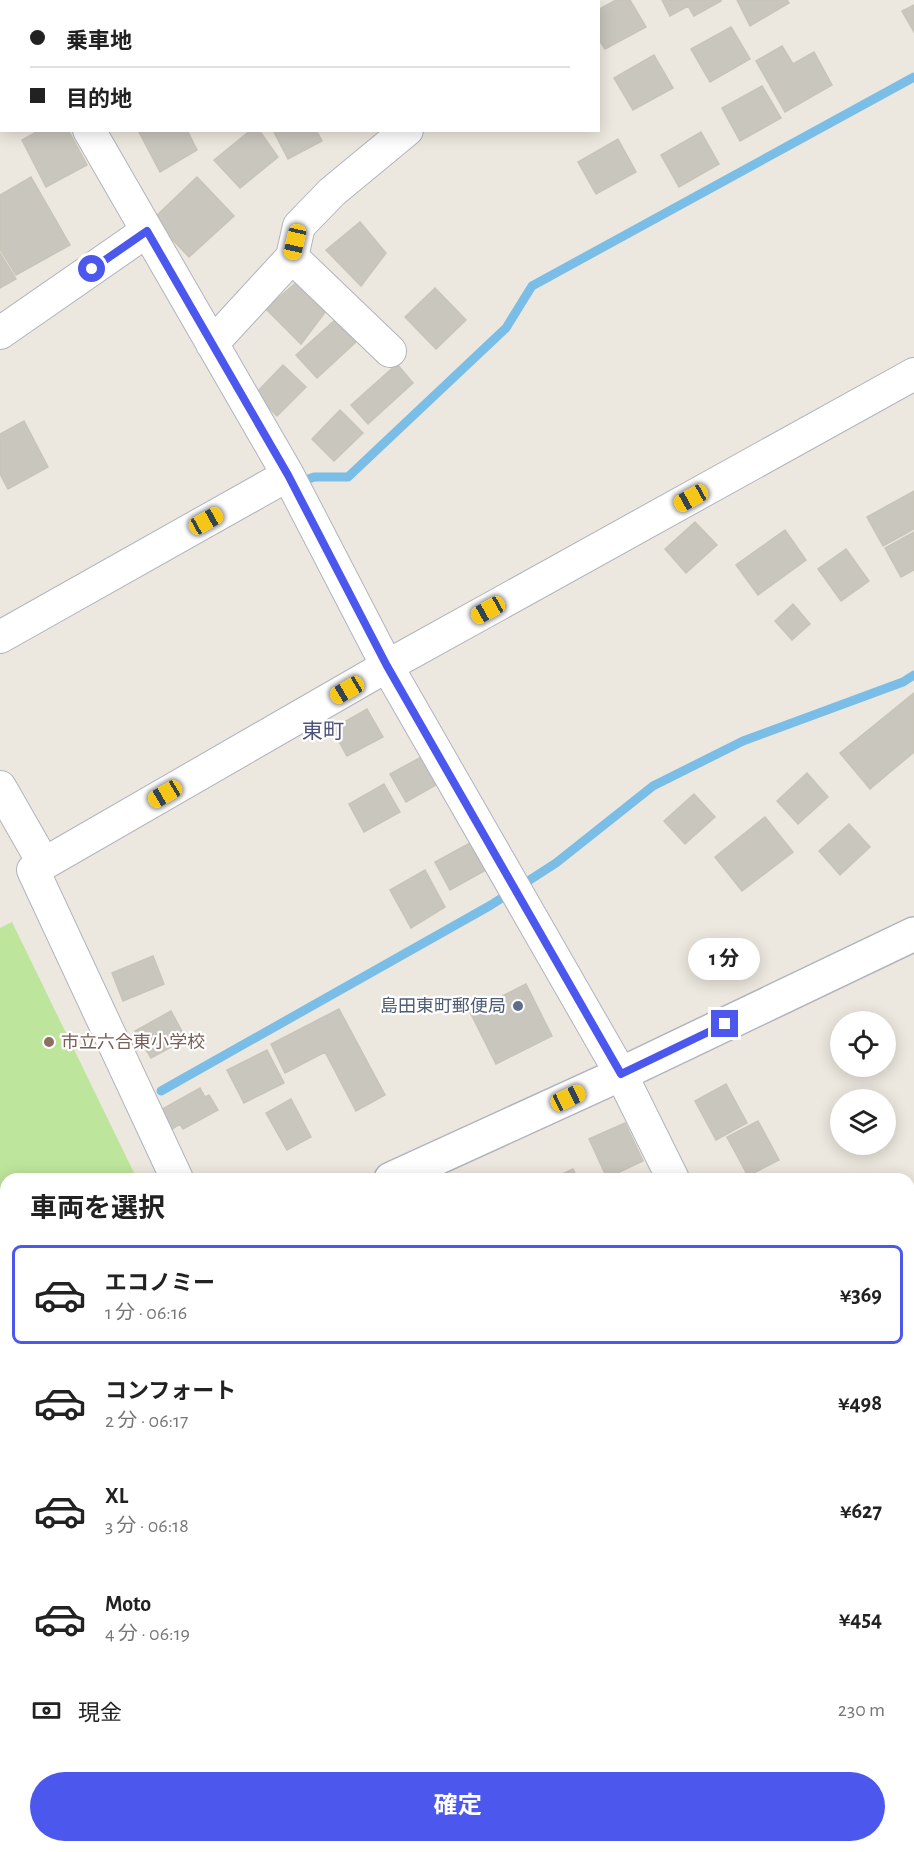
<!DOCTYPE html>
<html lang="ja">
<head>
<meta charset="utf-8">
<style>
  body { margin:0; font-family:"Alegreya Sans","Noto Sans JP",sans-serif; background:#f2f2f2; color:#222; height:100vh; display:flex; flex-direction:column; font-size:22px; white-space:nowrap }
  * { box-sizing:border-box; margin:0 }
  p { font-size:20px; color:#767676 }
  .icon { flex:none; width:33px; height:33px; fill:none; stroke:currentColor; stroke-width:2; stroke-linecap:round; stroke-linejoin:round }
  .map { position:relative; flex:1; overflow:hidden }
  .panel { position:absolute; left:0px; top:1173px; width:915px; height:680px; display:flex; flex-direction:column; background:#fff; border-radius:18px 18px 0 0; box-shadow:0 3px 15px #0003 }
  .panel>* { flex:none }
  .banner { position:absolute; left:0px; top:0px; width:600px; height:132px; box-shadow:0 3px 15px #0003; display:grid; align-content:center; height:132px; padding:0 30px; background:#fff }
  .buttons { position:absolute; left:830px; top:1011px; display:grid; gap:12px }
  .buttons a { display:grid; place-items:center; width:66px; height:66px; border-radius:50%; background:#fff; box-shadow:0 3px 15px #0003; font-size:30px }
  .end { position:absolute; width:27px; height:27px; margin:-14px; border:8px solid #4b57ed; background:#fff; box-shadow:0 0 0 3px #fff }
  .from { border-radius:50% }
  .bubble { position:absolute; height:42px; border-radius:21px; background:#fff; box-shadow:0 3px 15px #0003; font-size:20px; font-weight:700; line-height:42px; text-align:center }
  .car { position:absolute; width:18px; height:36px; margin:-18px -9px; border-radius:8px; box-shadow:0 0 4px 2px #0007; background:linear-gradient(#f5c518 24%,#345 0 40%,#f5c518 0 76%,#345 0 86%,#f5c518 0) }
  .banner b { display:flex; align-items:center; gap:21px; height:57px; font-size:22px }
  .banner b+b { border-top:2px solid #e0e0e0 }
  .banner i { width:15px; height:15px; background:#222 }
  ul { padding:0; list-style:none }
  li { display:flex; align-items:center; gap:18px; height:99px; margin:0 12px 9px; padding:0 18px; border:3px solid transparent; border-radius:9px }
  li div { flex:1 }
  li b { display:block; font-size:22px }
  li em { font-style:normal; font-weight:700 }
  li.current { border-color:#4b57ed }
  li>.icon { width:54px; height:54px; stroke-width:1.5 }
  h2 { padding:0 30px; font-size:27px; line-height:72px }
  .pay { display:flex; align-items:center; gap:15px; height:66px; padding:0 30px; font-size:22px }
  .pay p { margin-inline-start:auto }
  .button { display:flex; gap:12px; margin-top:auto; padding:12px 30px }
  .button a { flex:1; height:69px; border-radius:36px; background:#4b57ed; color:#fff; font-size:24px; font-weight:700; line-height:69px; text-align:center }
  .map>svg:first-child { display:block }
  .pitch { fill:#bee59c }
  .lines { fill:none; stroke-linecap:round; stroke-linejoin:round }
  .stream { stroke:#7abde6; stroke-width:9 }
  .building { fill:#c8c6bd; stroke:#c8c4b8; stroke-width:1.5 }
  .minor-casing { stroke:#b2b3be; stroke-width:34 }
  .tertiary-casing { stroke:#b2b3be; stroke-width:36 }
  .minor { stroke:#fff; stroke-width:32 }
  .tertiary { stroke:#fff; stroke-width:33 }
  .route { stroke:#4b57ed; stroke-width:8 }
  .service-dot { fill:#5c6f8a; stroke:#fff; stroke-width:2 }
  .education-dot { fill:#8d6e63; stroke:#fff; stroke-width:2 }
  .labels { text-anchor:middle; stroke-width:4.5; stroke-linejoin:round; paint-order:stroke }
  .service-label { font-size:18px; fill:#4e5e75; stroke:#fff; text-anchor:end }
  .education-label { font-size:18px; fill:#785e54; stroke:#fff; text-anchor:start }
  .quarter-label { font-size:21px; fill:#4f5279; stroke:#fff }
</style>
</head>
<body>
<div class="map">
<svg width="914" height="1852" viewBox="0 0 914 1852">
  <rect width="100%" height="100%" fill="#ece8df"/>
  <path class="pitch" d="M 12,922 L 137,1179 L 6,1179 L 6,1268 L 0,1271 L 0,928 Z"/>
  <g class="lines">
    <path class="stream" d="M 298,483 L 314,477 L 348,477 L 506,328 L 532,286 L 914,77
      M 161,1091 L 491,905 L 556,863 L 653,786 L 743,741 L 903,682 L 914,675"/>
  </g>
  <path class="building" d="M 616,0 L 630,0 L 646,27 L 605,49 L 598,38 L 598,10 Z
    M 662,0 L 721,0 L 721,1 L 694,16 L 688,6 L 670,16 Z
    M 737,0 L 787,0 L 789,3 L 750,26 Z
    M 914,5 L 914,32 L 902,11 Z
    M 731,27 L 750,59 L 710,82 L 691,49 Z
    M 782,46 L 793,64 L 814,52 L 832,85 L 785,112 L 756,61 Z
    M 654,55 L 673,88 L 633,110 L 614,78 Z
    M 762,86 L 781,118 L 740,141 L 722,108 Z
    M 40,130 L 68,130 L 87,165 L 46,187 L 22,140 Z
    M 138,130 L 187,130 L 197,150 L 160,172 Z
    M 251,130 L 259,130 L 278,157 L 240,188 L 214,160 Z
    M 273,130 L 316,130 L 322,141 L 288,159 Z
    M 701,132 L 719,164 L 679,187 L 661,155 Z
    M 618,139 L 636,172 L 596,194 L 578,162 Z
    M 31,177 L 70,245 L 16,275 L 0,249 L 0,195 Z
    M 197,177 L 234,216 L 189,257 L 153,219 Z
    M 360,222 L 386,253 L 361,286 L 326,250 Z
    M 0,253 L 16,279 L 0,288 Z
    M 299,280 L 326,311 L 301,344 L 266,309 Z
    M 435,288 L 466,320 L 436,349 L 405,317 Z
    M 335,320 L 356,342 L 317,378 L 296,355 Z
    M 397,364 L 413,383 L 368,424 L 351,405 Z
    M 283,365 L 306,387 L 277,416 L 255,394 Z
    M 340,410 L 363,433 L 334,461 L 312,439 Z
    M 24,421 L 48,467 L 8,489 L 0,474 L 0,434 Z
    M 914,491 L 914,529 L 883,546 L 867,517 Z
    M 695,522 L 717,545 L 686,573 L 665,549 Z
    M 785,530 L 806,560 L 758,595 L 736,565 Z
    M 914,532 L 914,570 L 901,577 L 885,548 Z
    M 846,549 L 869,581 L 841,601 L 818,569 Z
    M 793,604 L 810,624 L 792,640 L 775,621 Z
    M 914,693 L 914,752 L 870,789 L 840,753 Z
    M 367,709 L 383,737 L 347,756 L 332,729 Z
    M 425,755 L 441,782 L 406,802 L 390,774 Z
    M 807,773 L 828,797 L 798,824 L 777,801 Z
    M 384,784 L 400,812 L 364,832 L 349,804 Z
    M 694,794 L 715,817 L 685,844 L 664,821 Z
    M 765,817 L 793,852 L 742,891 L 715,857 Z
    M 849,824 L 870,847 L 840,875 L 819,851 Z
    M 470,843 L 486,870 L 450,890 L 435,862 Z
    M 425,870 L 445,907 L 411,928 L 390,890 Z
    M 153,956 L 164,984 L 123,1001 L 112,973 Z
    M 526,984 L 552,1036 L 496,1064 L 470,1012 Z
    M 339,1009 L 385,1095 L 356,1111 L 325,1052 L 285,1073 L 271,1044 Z
    M 171,1011 L 186,1039 L 151,1058 L 135,1031 Z
    M 267,1050 L 284,1083 L 244,1103 L 227,1070 Z
    M 726,1084 L 747,1123 L 716,1140 L 695,1101 Z
    M 200,1088 L 205,1097 L 209,1095 L 218,1110 L 183,1129 L 180,1124 L 168,1132 L 157,1112 Z
    M 291,1099 L 311,1137 L 287,1150 L 266,1113 Z
    M 758,1121 L 779,1160 L 748,1176 L 727,1137 Z
    M 625,1123 L 643,1161 L 607,1178 L 589,1139 Z
    M 573,1169 L 578,1179 L 551,1179 Z
    M 909,1254 L 914,1260 L 914,1301 L 912,1303 L 909,1300 Z
    M 909,1325 L 914,1332 L 914,1366 L 912,1368 L 909,1364 Z
    M 914,1504 L 914,1556 L 912,1557 L 909,1551 L 909,1508 Z
    M 914,1680 L 914,1790 L 909,1792 L 909,1682 Z
    M 0,1769 L 6,1770 L 6,1845 L 0,1845 Z"/>
  <g class="lines">
    <defs>
      <path id="minor" d="M 13,0 L 14,2
        M 564,2 L 566,0
        M 89,130 L 288,475 L 387,666 L 621,1074 L 673,1179
        M 292,257 L 390,351
        M 0,333 L 147,231
        M 212,344 L 292,257 L 299,226 L 332,192 L 407,130
        M 0,637 L 288,475
        M 0,787 L 44,864
        M 177,1179 L 33,870 L 387,666 L 914,374
        M 909,1496 L 914,1492
        M 909,1589 L 914,1598
        M 236,1846 L 242,1852
        M 412,1852 L 422,1846"/>
      <path id="tertiary" d="M 391,1179 L 621,1074 L 914,934
        M 0,1376 L 6,1373"/>
    </defs>
    <use href="#minor" class="minor-casing"/>
    <use href="#tertiary" class="tertiary-casing"/>
    <use href="#minor" class="minor"/>
    <use href="#tertiary" class="tertiary"/>
  </g>
  <g class="lines">
    <path class="route" d="M 92,269 L 147,231 L 288,475 L 387,666 L 621,1074 L 725,1024"/>
  </g>
  <circle class="service-dot" cx="518" cy="1006" r="6"/>
  <circle class="education-dot" cx="49" cy="1042" r="6"/>
  <g class="labels">
    <g class="service-label">
      <text x="506" y="1012">島田東町郵便局</text>
    </g>
    <g class="education-label">
      <text x="61" y="1048">市立六合東小学校</text>
    </g>
    <g class="quarter-label">
      <text x="323" y="738">東町</text>
    </g>
  </g>
</svg>
<div class="buttons">
<a><svg class="icon" aria-label="locate" viewBox="0 0 24 24"><circle cx="12" cy="12" r="6"/><path d="M12 2v4M12 18v4M2 12h4M18 12h4"/></svg></a>
<a><svg class="icon" aria-label="layers" viewBox="0 0 24 24"><path d="M12 4l9 5-9 5-9-5zM3 14l9 5 9-5"/></svg></a>
</div>
<i class="end from" style="left:92px;top:269px"></i>
<i class="end" style="left:725px;top:1024px"></i>
<div class="bubble" style="left:688px;top:938px;width:72px">1 分</div>
<i class="car" style="left:295px;top:242px;rotate:193deg"></i>
<i class="car" style="left:691px;top:498px;rotate:241deg"></i>
<i class="car" style="left:206px;top:521px;rotate:61deg"></i>
<i class="car" style="left:488px;top:610px;rotate:241deg"></i>
<i class="car" style="left:347px;top:690px;rotate:240deg"></i>
<i class="car" style="left:165px;top:794px;rotate:240deg"></i>
<i class="car" style="left:568px;top:1098px;rotate:65deg"></i>
<div class="banner">
<b><i class="from"></i>乗車地</b>
<b><i></i>目的地</b>
</div>
<section class="panel">
<h2>車両を選択</h2>
<ul>
<li class="current"><svg class="icon" aria-label="car" viewBox="0 0 24 24"><path d="M5 17H2v-5l4-1 3-4h7l3 4 3 1v5h-3M9 17h6M6 11h13"/><circle cx="7" cy="17" r="2"/><circle cx="17" cy="17" r="2"/></svg><div><b>エコノミー</b><p>1 分 · 06:16</p></div><em>¥369</em></li>
<li><svg class="icon" aria-label="car" viewBox="0 0 24 24"><path d="M5 17H2v-5l4-1 3-4h7l3 4 3 1v5h-3M9 17h6M6 11h13"/><circle cx="7" cy="17" r="2"/><circle cx="17" cy="17" r="2"/></svg><div><b>コンフォート</b><p>2 分 · 06:17</p></div><em>¥498</em></li>
<li><svg class="icon" aria-label="car" viewBox="0 0 24 24"><path d="M5 17H2v-5l4-1 3-4h7l3 4 3 1v5h-3M9 17h6M6 11h13"/><circle cx="7" cy="17" r="2"/><circle cx="17" cy="17" r="2"/></svg><div><b>XL</b><p>3 分 · 06:18</p></div><em>¥627</em></li>
<li><svg class="icon" aria-label="car" viewBox="0 0 24 24"><path d="M5 17H2v-5l4-1 3-4h7l3 4 3 1v5h-3M9 17h6M6 11h13"/><circle cx="7" cy="17" r="2"/><circle cx="17" cy="17" r="2"/></svg><div><b>Moto</b><p>4 分 · 06:19</p></div><em>¥454</em></li>
</ul>
<div class="pay"><svg class="icon" aria-label="cash" viewBox="0 0 24 24"><path d="M3 7h18v10H3z"/><circle cx="12" cy="12" r="2"/></svg>現金<p>230 m</p></div>
<div class="button"><a>確定</a></div>
</section>
</div>
</body>
</html>
